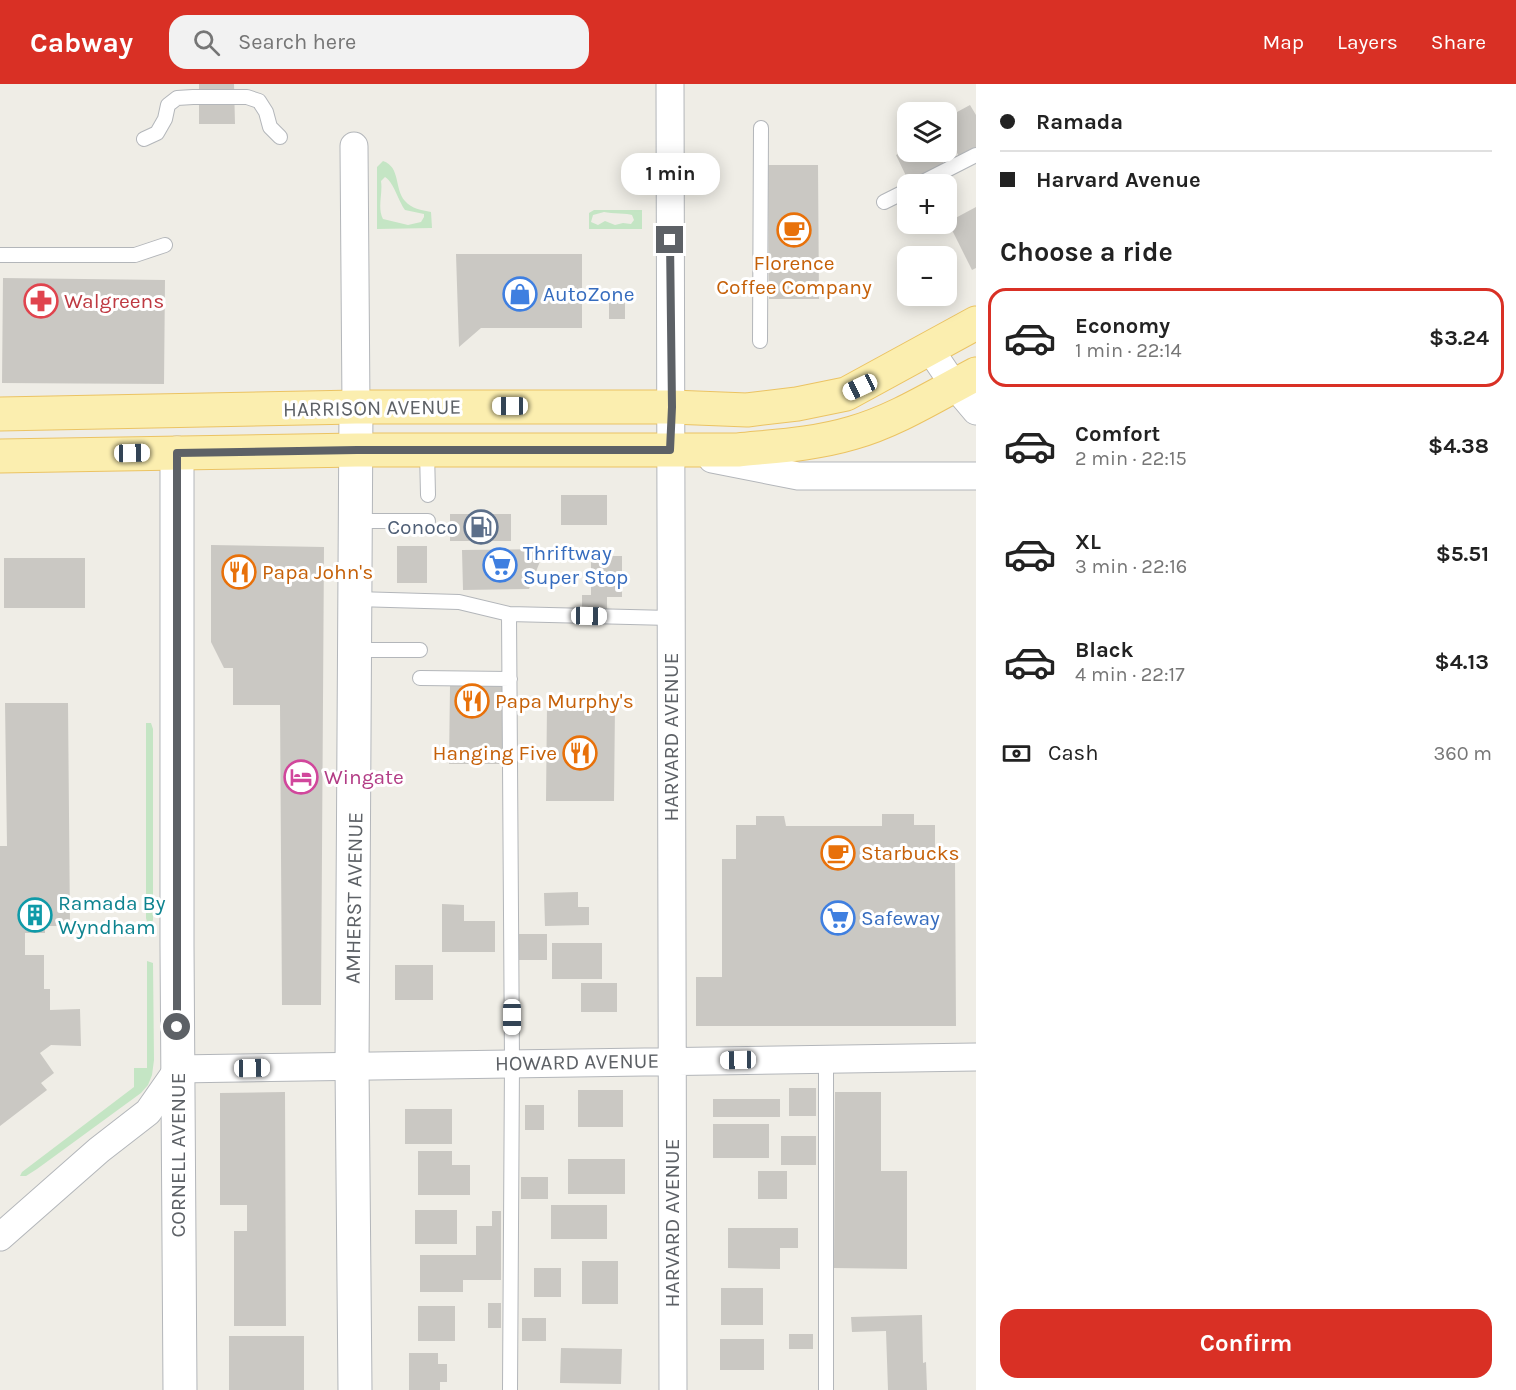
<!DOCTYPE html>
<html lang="en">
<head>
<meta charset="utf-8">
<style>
  body { margin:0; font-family:Karla,sans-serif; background:#f2f2f2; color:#222; height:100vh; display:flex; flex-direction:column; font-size:22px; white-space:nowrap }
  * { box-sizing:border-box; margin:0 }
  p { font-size:20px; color:#767676 }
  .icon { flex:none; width:33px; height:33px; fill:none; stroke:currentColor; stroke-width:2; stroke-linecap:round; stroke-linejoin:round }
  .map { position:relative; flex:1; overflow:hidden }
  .panel { display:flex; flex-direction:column; background:#fff; width:540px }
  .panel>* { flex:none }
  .top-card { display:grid; align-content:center; height:132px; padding:0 24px; background:#fff }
  .tools { position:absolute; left:897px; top:18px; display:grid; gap:12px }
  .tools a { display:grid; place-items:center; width:60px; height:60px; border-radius:12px; background:#fff; box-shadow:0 3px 15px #0003; font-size:30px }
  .end { position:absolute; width:27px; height:27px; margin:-14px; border:8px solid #5d6166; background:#fff; box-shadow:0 0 0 3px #fff }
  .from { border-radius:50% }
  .bubble { position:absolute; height:42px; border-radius:18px; background:#fff; box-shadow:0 3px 15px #0003; font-size:20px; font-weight:700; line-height:42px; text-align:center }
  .car { position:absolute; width:18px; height:36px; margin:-18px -9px; border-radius:8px; box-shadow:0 0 4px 2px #0007; background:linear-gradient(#fff 24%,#345 0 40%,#fff 0 76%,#345 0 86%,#fff 0) }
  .top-card b { display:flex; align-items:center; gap:21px; height:57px; font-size:22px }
  .top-card b+b { border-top:2px solid #e0e0e0 }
  .top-card i { width:15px; height:15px; background:#222 }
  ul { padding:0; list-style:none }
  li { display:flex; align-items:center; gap:18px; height:99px; margin:0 12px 9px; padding:0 12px; border:3px solid transparent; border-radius:18px }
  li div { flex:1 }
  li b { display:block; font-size:22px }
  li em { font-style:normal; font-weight:700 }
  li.selected { border-color:#d93025 }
  li>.icon { width:54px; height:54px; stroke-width:1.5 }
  h2 { padding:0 24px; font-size:27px; line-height:72px }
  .pay { display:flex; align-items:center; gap:15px; height:66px; padding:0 24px; font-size:22px }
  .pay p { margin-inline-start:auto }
  .button { display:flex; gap:12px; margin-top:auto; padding:12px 24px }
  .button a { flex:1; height:69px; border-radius:18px; background:#d93025; color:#fff; font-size:24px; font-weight:700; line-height:69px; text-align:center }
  header { display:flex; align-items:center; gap:36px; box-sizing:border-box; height:84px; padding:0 30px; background:#d93025; color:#fff }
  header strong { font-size:28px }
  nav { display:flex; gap:33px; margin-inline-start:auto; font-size:21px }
  .search { width:420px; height:54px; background:#f2f2f2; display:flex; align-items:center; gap:15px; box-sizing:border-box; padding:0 21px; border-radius:18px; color:#767676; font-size:22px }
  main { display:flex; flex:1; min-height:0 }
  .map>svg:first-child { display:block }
  .green { fill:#c4e5c4; fill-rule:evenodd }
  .building { fill:#cac8c3 }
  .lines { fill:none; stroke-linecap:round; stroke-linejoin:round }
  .service-casing { stroke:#b3b6ba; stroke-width:16 }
  .minor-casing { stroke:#b3b6ba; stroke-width:29 }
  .tertiary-casing { stroke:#b3b6ba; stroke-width:35 }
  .primary-casing { stroke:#ebc363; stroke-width:35 }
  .service { stroke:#fff; stroke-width:14 }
  .minor { stroke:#fff; stroke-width:27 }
  .tertiary { stroke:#fff; stroke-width:33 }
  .primary { stroke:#fbeeaf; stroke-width:33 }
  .route { stroke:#5d6166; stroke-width:8 }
  .labels { text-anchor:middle; stroke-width:6; stroke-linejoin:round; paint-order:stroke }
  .food-label { font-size:21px; fill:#c56008; stroke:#fff; text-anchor:start }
  .shop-label { font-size:21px; fill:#366cbe; stroke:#fff; text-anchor:start }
  .health-label { font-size:21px; fill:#be3a42; stroke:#fff; text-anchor:start }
  .street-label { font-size:21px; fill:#5d6166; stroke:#fff }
  .service-label { font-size:21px; fill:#4e5e75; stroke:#fff; text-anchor:end }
  .hotel-label { font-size:21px; fill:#b23c85; stroke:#fff; text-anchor:start }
  .culture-label { font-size:21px; fill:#0d838f; stroke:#fff; text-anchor:start }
</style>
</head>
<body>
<header>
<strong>Cabway</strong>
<div class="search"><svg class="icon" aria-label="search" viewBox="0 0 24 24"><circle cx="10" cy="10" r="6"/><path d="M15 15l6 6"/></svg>Search here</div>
<nav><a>Map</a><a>Layers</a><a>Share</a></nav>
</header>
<main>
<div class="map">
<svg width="976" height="1306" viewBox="0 0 976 1306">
  <rect width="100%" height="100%" fill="#efede6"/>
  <path class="green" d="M 383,77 C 401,83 394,105 405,117 C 412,125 421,126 431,128 L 432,144 L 377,145 L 377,83 ZM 385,93 C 393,97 398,116 405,126 L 424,130 L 424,133 L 421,138 L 408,141 L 383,135 C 377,123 383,110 381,97 Z
    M 594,126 L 642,126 L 642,145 L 589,145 L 589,129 ZM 604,128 C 612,130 628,129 632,131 L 634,136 L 631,140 L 623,139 L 615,141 L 605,137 L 598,141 L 591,138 L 593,131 Z
    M 146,639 L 151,639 L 153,645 L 153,836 L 149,845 L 146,834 Z
    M 147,877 L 153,879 L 154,976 L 152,991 L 148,1001 L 141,1009 L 37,1085 L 26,1092 L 20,1092 L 22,1088 L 134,1003 L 134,984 L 147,984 Z"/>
  <path class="building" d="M 199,0 L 234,0 L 235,40 L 199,40 Z
    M 970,21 L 976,31 L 976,65 L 960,74 L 946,50 L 946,34 Z
    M 908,65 L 908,68 L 937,68 L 944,80 L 909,98 L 896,71 Z
    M 768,81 L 818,81 L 819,215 L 769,215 Z
    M 976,123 L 976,184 L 972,186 L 948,138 Z
    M 456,170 L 582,170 L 582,244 L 481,244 L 459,263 Z
    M 3,194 L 165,196 L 164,300 L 2,299 Z
    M 609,211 L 625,211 L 625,235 L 609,235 Z
    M 561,411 L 607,411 L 607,441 L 561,441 Z
    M 450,430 L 511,430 L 511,457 L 450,457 Z
    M 211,461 L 324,463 L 321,921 L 282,921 L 280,621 L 233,621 L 233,584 L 224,584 L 211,558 Z
    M 397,462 L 427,462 L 427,499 L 397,499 Z
    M 545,465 L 529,505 L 463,506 L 462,466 Z
    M 591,472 L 622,472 L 622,513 L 607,513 L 607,527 L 582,527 L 582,511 L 591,511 Z
    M 4,474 L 85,474 L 85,524 L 4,524 Z
    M 450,602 L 503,602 L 502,680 L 449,680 Z
    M 5,619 L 68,619 L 70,842 L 45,842 L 45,849 L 25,849 L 25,871 L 44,871 L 44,905 L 50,905 L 50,926 L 80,925 L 81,962 L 51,961 L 40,969 L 54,989 L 41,999 L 47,1006 L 0,1042 L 0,762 L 7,762 Z
    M 547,621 L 615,622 L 614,717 L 546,717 Z
    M 882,730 L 914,730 L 914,741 L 935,741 L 935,774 L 955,774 L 956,942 L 696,942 L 696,893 L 722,893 L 722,775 L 736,775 L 736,741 L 756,741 L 756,732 L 784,732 L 786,742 L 882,742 Z
    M 578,808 L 578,823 L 589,823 L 589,841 L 545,842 L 544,809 Z
    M 442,820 L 464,821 L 464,837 L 495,837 L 495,868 L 442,868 Z
    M 519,850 L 547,850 L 547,876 L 519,876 Z
    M 552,859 L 602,859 L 602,895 L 552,895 Z
    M 395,881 L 433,881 L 433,916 L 395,916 Z
    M 581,899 L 617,899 L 617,928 L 581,928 Z
    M 789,1004 L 816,1004 L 816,1032 L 789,1032 Z
    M 578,1006 L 623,1006 L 623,1043 L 578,1043 Z
    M 285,1008 L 286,1242 L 234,1242 L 234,1147 L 247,1147 L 247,1121 L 220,1121 L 220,1009 Z
    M 835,1008 L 881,1008 L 881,1087 L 907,1087 L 907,1185 L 834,1184 Z
    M 713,1015 L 780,1015 L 780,1033 L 713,1033 Z
    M 525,1021 L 544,1021 L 544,1046 L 525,1046 Z
    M 405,1025 L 452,1025 L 452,1060 L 405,1060 Z
    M 713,1040 L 769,1040 L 769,1074 L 713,1074 Z
    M 781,1052 L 816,1052 L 816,1081 L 781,1081 Z
    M 418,1067 L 452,1067 L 452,1081 L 470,1081 L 470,1111 L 418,1111 Z
    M 568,1075 L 625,1075 L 625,1110 L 568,1110 Z
    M 758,1087 L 787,1087 L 787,1115 L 758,1115 Z
    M 521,1093 L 548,1093 L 548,1115 L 521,1115 Z
    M 551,1121 L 607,1121 L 607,1155 L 551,1155 Z
    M 415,1126 L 457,1126 L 457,1160 L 415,1160 Z
    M 492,1127 L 501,1127 L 501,1196 L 463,1196 L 463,1208 L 420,1208 L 420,1171 L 476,1171 L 476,1142 L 492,1142 Z
    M 728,1144 L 798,1144 L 798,1164 L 780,1164 L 780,1185 L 728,1184 Z
    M 582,1177 L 618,1177 L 618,1220 L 582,1220 Z
    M 534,1184 L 561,1184 L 561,1213 L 534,1213 Z
    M 721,1204 L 763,1204 L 763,1241 L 721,1241 Z
    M 488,1219 L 501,1219 L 501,1244 L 488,1244 Z
    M 418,1222 L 455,1222 L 455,1257 L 418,1257 Z
    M 922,1231 L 923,1279 L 926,1278 L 927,1306 L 888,1306 L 886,1247 L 852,1248 L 851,1233 Z
    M 522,1234 L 546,1234 L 546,1257 L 522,1257 Z
    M 789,1250 L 813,1250 L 813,1265 L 789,1265 Z
    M 229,1252 L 304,1252 L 304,1306 L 229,1306 Z
    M 720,1255 L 764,1255 L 764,1286 L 720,1286 Z
    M 561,1264 L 622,1265 L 621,1300 L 560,1299 Z
    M 409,1269 L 438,1269 L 438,1280 L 447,1280 L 447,1298 L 440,1298 L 440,1306 L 409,1306 Z"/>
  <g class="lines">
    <defs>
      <path id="service" d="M 144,55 L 157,49 L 165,35 L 168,21 L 177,14 L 193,13 L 247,13 L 259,17 L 266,28 L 270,43 L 280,53
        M 919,100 L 976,71
        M 884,118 L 908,106
        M 0,171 L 135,171 L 165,161
        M 760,257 L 761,44
        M 427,367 L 428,411
        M 356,437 L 428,437
        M 356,515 L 459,518 L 509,530 L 670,534
        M 509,530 L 512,979 L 510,1306
        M 356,566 L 420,566
        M 420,594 L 510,595
        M 826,1306 L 826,975"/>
      <path id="minor" d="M 670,0 L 673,1306
        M 354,62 L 356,323
        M 929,264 L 954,301 L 976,327
        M 712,375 L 798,392 L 976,392
        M 0,1153 L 99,1066 L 148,1028 L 178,985 L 976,973"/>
      <path id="tertiary" d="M 177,369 L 177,861 L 180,1306
        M 355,1306 L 352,982 L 356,323"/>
      <path id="primary" d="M 0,330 L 356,323 L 672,323 L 747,326 L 797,320 L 846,310 L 976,239
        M 0,372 L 357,366 L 738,366 C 777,362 815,360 852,349 C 895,337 936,311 976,290"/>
    </defs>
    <use href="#service" class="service-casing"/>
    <use href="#minor" class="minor-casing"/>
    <use href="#tertiary" class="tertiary-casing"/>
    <use href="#primary" class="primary-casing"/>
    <use href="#service" class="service"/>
    <use href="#minor" class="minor"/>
    <use href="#tertiary" class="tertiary"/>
    <use href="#primary" class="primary"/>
  </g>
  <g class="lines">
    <path class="route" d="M 177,943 L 177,369 L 357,366 L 670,366 L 672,323 L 670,156"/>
  </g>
  <defs>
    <symbol id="cafe-ring" viewBox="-11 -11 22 22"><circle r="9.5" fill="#fff" stroke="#e8710a" stroke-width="1.5"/><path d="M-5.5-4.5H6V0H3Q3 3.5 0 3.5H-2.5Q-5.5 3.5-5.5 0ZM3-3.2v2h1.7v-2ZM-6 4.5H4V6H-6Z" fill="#e8710a"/></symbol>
    <symbol id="shop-ring" viewBox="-11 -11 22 22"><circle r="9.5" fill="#fff" stroke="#3f7fe0" stroke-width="1.5"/><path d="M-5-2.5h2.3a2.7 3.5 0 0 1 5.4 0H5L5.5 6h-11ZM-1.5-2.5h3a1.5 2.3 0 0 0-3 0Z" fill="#3f7fe0"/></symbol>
    <symbol id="pharmacy-ring" viewBox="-11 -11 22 22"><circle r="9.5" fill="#fff" stroke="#e0444e" stroke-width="1.5"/><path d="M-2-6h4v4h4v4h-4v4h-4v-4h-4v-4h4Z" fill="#e0444e"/></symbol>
    <symbol id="fuel-ring" viewBox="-11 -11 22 22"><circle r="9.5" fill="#fff" stroke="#5c6f8a" stroke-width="1.5"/><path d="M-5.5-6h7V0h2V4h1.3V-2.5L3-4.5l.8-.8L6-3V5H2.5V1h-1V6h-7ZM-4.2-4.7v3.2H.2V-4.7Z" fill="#5c6f8a"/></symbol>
    <symbol id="supermarket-ring" viewBox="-11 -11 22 22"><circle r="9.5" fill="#fff" stroke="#3f7fe0" stroke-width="1.5"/><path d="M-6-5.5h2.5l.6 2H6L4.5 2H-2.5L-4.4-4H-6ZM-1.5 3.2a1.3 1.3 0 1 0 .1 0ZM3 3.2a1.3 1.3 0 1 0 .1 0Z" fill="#3f7fe0"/></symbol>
    <symbol id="restaurant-ring" viewBox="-11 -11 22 22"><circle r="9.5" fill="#fff" stroke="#e8710a" stroke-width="1.5"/><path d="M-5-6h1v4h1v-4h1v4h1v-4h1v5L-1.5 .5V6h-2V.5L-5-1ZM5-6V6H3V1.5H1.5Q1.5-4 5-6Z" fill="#e8710a"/></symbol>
    <symbol id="hotel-ring" viewBox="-11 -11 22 22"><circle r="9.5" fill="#fff" stroke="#d1479c" stroke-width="1.5"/><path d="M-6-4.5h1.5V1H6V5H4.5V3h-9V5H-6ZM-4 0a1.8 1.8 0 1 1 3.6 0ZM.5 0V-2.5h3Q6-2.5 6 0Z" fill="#d1479c"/></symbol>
    <symbol id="building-ring" viewBox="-11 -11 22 22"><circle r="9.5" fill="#fff" stroke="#0f9aa8" stroke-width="1.5"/><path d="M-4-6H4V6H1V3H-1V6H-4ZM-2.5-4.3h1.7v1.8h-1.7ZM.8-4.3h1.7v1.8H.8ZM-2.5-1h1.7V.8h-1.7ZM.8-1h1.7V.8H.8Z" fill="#0f9aa8"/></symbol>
  </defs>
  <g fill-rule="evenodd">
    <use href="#cafe-ring" x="775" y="127" width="38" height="38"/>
    <use href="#shop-ring" x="501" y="191" width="38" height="38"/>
    <use href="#pharmacy-ring" x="22" y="198" width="38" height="38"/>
    <use href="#fuel-ring" x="462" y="424" width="38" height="38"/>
    <use href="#supermarket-ring" x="481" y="462" width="38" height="38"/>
    <use href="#restaurant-ring" x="220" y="469" width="38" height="38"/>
    <use href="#restaurant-ring" x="453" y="598" width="38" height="38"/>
    <use href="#restaurant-ring" x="561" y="650" width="38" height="38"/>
    <use href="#hotel-ring" x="282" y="674" width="38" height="38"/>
    <use href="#cafe-ring" x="819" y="750" width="38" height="38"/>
    <use href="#building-ring" x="16" y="812" width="38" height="38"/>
    <use href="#supermarket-ring" x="819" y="815" width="38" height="38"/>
  </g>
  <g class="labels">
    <g class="food-label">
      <text x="794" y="186" text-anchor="middle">Florence<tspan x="794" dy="24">Coffee Company</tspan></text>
      <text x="262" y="495">Papa John's</text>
      <text x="495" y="624">Papa Murphy's</text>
      <text x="557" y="676" text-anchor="end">Hanging Five</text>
      <text x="861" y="776">Starbucks</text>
    </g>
    <g class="shop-label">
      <text x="543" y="217">AutoZone</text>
      <text x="523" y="476">Thriftway<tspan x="523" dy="24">Super Stop</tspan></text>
      <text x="861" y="841">Safeway</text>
    </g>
    <g class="health-label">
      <text x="64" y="224">Walgreens</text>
    </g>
    <g class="street-label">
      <text transform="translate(372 324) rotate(-1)" y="7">HARRISON AVENUE</text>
      <text transform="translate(671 653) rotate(-90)" y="7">HARVARD AVENUE</text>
      <text transform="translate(354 814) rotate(-89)" y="7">AMHERST AVENUE</text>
      <text transform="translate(577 978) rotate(-1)" y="7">HOWARD AVENUE</text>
      <text transform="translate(178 1071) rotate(-90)" y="7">CORNELL AVENUE</text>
      <text transform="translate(672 1139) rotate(-90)" y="7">HARVARD AVENUE</text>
    </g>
    <g class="service-label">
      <text x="458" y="450">Conoco</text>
    </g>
    <g class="hotel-label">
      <text x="324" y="700">Wingate</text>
    </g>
    <g class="culture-label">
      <text x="58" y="826">Ramada By<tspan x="58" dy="24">Wyndham</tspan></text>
    </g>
  </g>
</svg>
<div class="tools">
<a><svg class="icon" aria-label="layers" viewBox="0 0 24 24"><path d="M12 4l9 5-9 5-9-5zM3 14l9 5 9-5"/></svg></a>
<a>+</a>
<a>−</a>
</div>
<i class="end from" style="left:177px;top:943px"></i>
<i class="end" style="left:670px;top:156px"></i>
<div class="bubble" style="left:621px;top:69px;width:99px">1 min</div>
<i class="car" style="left:860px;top:303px;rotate:245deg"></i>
<i class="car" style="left:510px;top:322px;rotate:270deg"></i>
<i class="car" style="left:132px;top:369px;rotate:89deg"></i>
<i class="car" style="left:589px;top:532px;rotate:91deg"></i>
<i class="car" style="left:512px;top:933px;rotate:180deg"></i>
<i class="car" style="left:738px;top:976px;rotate:269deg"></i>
<i class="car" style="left:252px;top:984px;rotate:89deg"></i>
</div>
<section class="panel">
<div class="top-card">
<b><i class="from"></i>Ramada</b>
<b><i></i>Harvard Avenue</b>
</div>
<h2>Choose a ride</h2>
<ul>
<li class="selected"><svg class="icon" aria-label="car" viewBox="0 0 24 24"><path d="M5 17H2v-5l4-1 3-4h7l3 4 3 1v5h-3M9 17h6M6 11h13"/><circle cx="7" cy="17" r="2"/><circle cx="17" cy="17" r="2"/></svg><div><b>Economy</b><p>1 min · 22:14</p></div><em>$3.24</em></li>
<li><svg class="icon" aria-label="car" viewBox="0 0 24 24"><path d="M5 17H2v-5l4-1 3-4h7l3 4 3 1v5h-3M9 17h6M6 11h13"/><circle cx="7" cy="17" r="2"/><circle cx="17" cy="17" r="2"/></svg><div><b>Comfort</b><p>2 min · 22:15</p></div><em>$4.38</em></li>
<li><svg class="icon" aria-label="car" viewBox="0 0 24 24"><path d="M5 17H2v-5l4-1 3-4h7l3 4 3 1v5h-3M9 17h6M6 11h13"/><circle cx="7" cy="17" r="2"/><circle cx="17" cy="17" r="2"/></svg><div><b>XL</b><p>3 min · 22:16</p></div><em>$5.51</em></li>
<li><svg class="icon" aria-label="car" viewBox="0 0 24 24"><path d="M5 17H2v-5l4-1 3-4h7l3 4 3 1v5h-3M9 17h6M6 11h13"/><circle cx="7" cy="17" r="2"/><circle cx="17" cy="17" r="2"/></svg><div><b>Black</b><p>4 min · 22:17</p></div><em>$4.13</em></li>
</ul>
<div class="pay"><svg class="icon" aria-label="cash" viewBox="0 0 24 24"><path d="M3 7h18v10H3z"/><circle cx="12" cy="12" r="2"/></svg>Cash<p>360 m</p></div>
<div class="button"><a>Confirm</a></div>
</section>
</main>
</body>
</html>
